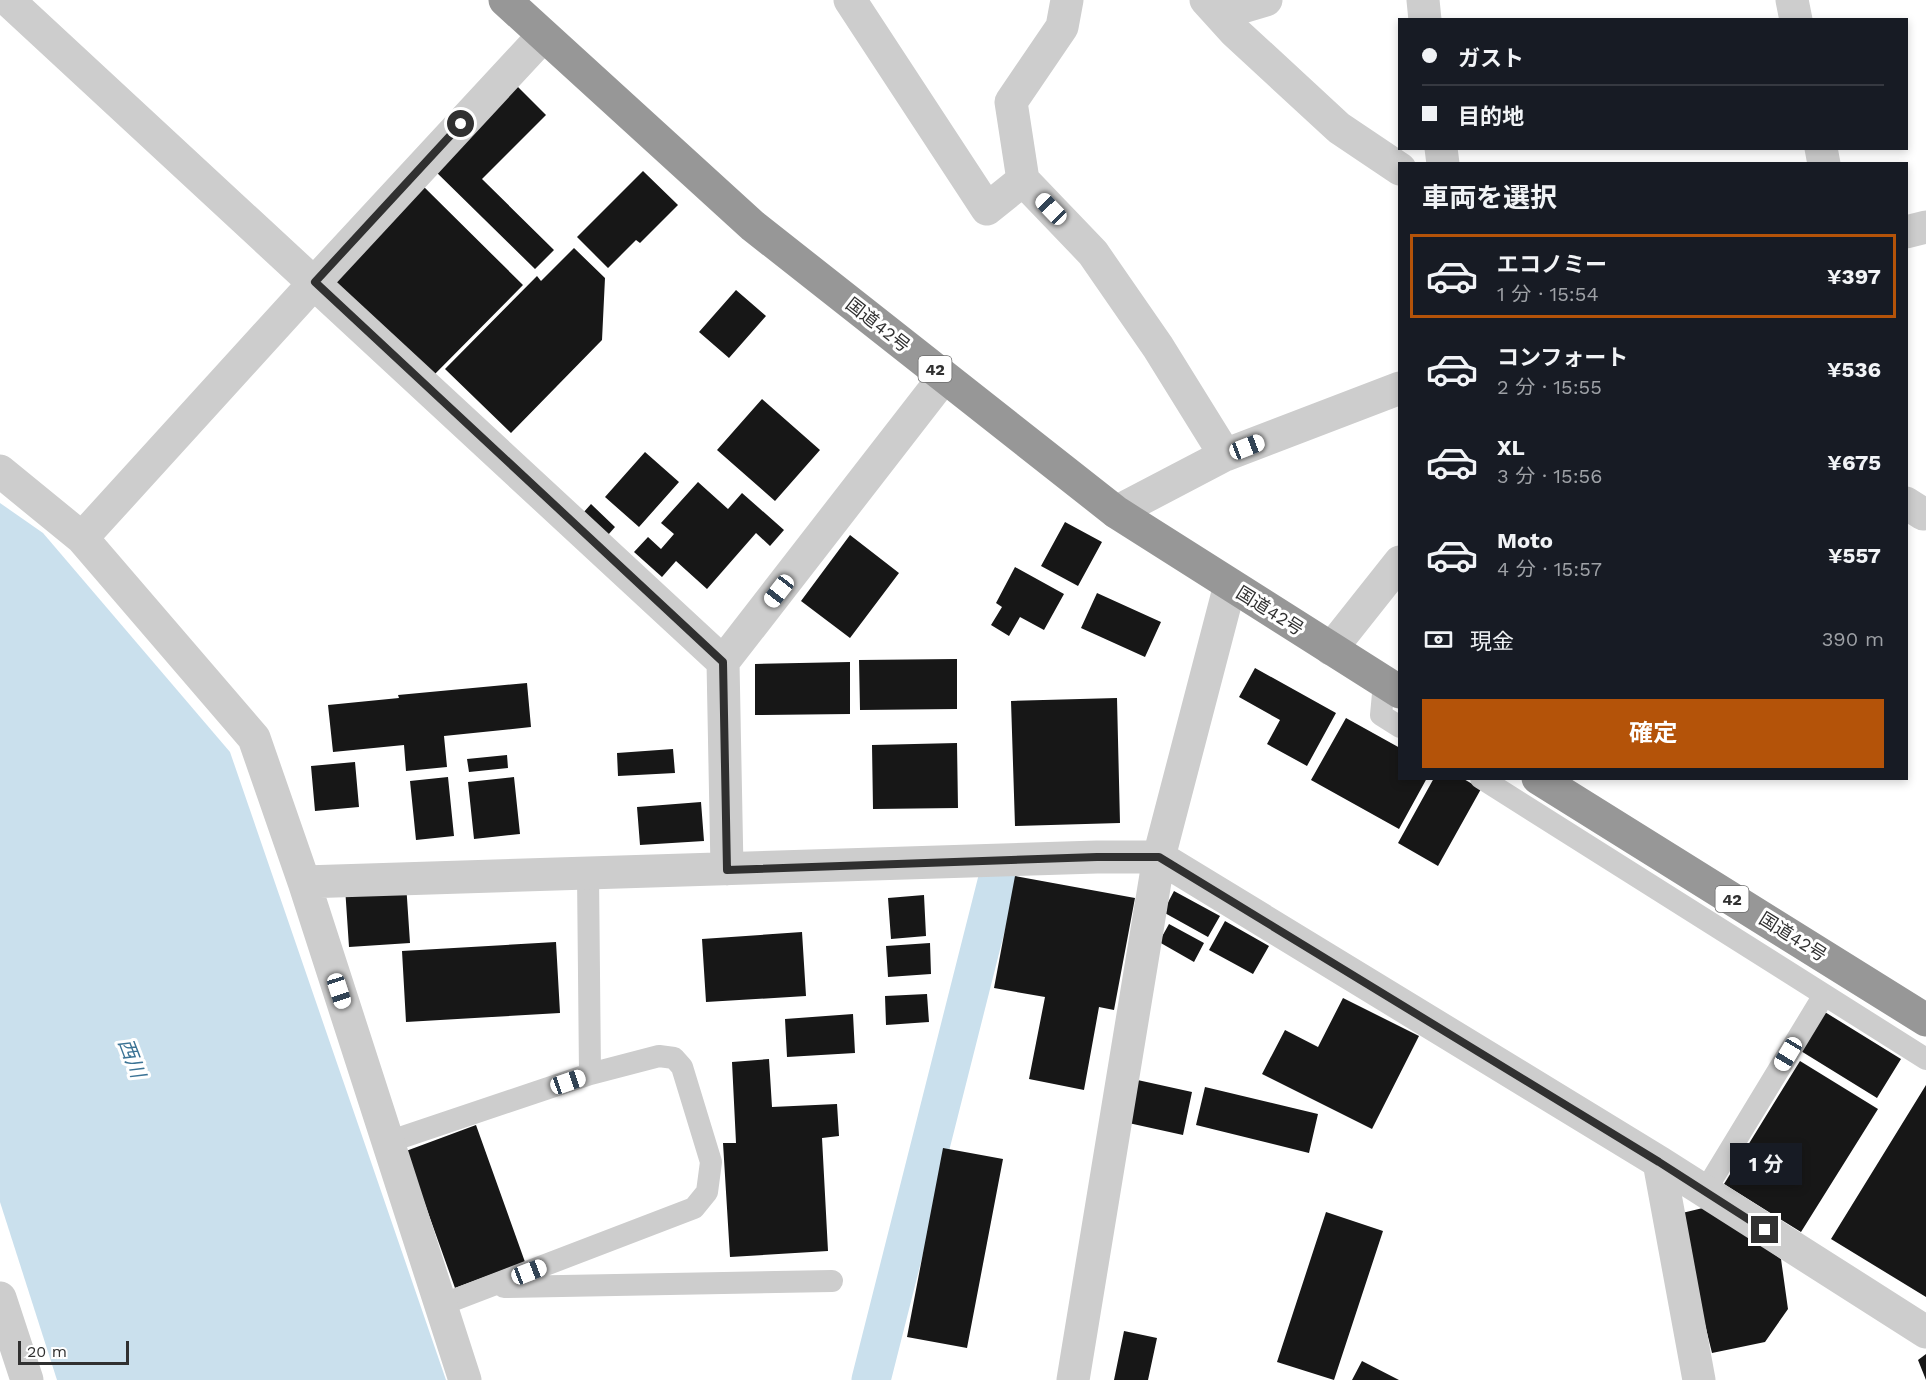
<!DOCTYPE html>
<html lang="ja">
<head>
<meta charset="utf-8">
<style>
  body { margin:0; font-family:"Work Sans","Noto Sans JP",sans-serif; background:#242831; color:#f1f3f6; height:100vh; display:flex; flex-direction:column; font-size:22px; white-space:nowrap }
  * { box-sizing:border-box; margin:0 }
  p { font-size:20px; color:#9ea1a6 }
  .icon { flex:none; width:33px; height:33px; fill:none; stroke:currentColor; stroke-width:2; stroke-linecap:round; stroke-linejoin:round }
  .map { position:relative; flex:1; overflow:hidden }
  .panel { position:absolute; left:1398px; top:162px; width:510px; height:618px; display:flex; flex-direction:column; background:#171b24; border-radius:0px; box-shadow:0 3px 9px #0003 }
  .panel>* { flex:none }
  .guide { position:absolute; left:1398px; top:18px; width:510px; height:132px; border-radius:0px; box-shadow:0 3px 9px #0003; display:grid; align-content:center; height:132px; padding:0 24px; background:#171b24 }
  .scale { position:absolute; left:18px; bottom:15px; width:111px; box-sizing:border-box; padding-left:6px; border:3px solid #303030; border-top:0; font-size:16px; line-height:21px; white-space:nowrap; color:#303030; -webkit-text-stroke:4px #fff; paint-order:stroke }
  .end { position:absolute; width:27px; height:27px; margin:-14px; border:8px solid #303030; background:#fff; box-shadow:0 0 0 3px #fff }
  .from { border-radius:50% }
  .bubble { position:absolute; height:42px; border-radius:0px; background:#171b24; box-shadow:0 3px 9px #0003; font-size:20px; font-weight:700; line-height:42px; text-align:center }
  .car { position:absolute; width:18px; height:36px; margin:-18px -9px; border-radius:8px; box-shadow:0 0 4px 2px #0007; background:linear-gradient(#fff 24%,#345 0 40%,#fff 0 76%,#345 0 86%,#fff 0) }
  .guide b { display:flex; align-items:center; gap:21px; height:57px; font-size:22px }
  .guide b+b { border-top:2px solid #363941 }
  .guide i { width:15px; height:15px; background:#f1f3f6 }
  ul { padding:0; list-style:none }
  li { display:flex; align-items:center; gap:18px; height:84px; margin:0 12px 9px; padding:0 12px; border:3px solid transparent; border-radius:0px }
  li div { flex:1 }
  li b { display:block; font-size:22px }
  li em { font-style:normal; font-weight:700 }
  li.current { border-color:#b45309 }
  li>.icon { width:54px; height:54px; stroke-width:1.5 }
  h2 { padding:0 24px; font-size:27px; line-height:72px }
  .pay { display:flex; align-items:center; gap:15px; height:66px; padding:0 24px; font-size:22px }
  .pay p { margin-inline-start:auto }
  .cta { display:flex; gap:12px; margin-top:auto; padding:12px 24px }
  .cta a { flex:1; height:69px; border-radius:0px; background:#b45309; color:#fff; font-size:24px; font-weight:700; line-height:69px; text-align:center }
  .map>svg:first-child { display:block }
  .water { fill:#cae0ed }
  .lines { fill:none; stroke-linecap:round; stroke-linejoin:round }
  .canal { stroke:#cae0ed; stroke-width:39 }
  .building { fill:#171717 }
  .lane { stroke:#cdcdcd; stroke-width:22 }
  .street { stroke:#cdcdcd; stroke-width:33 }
  .highway { stroke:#979797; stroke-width:33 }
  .route { stroke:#303030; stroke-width:8 }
  .labels { text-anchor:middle; stroke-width:6; stroke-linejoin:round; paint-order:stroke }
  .shield { fill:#fff; stroke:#6e6e6e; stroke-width:1.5 }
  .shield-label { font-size:16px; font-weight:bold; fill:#303030 }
  .street-label { font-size:18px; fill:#303030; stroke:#fff }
  .water-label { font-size:20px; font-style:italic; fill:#3b7395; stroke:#fff }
</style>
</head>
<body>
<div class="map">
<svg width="1926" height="1380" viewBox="0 0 1926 1380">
  <rect width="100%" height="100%" fill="#fff"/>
  <path class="water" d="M 0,503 L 43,533 L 230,752 L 446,1380 L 57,1380 L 0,1202 Z"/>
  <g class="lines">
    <path class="canal" d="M 871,1380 L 998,878"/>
  </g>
  <path class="building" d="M 514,83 L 546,115 L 482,179 L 554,250 L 535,269 L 431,167 Z
    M 643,171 L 678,205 L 640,243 L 636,240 L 608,268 L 577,237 Z
    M 419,182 L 523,285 L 427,382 L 322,279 Z
    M 574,248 L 605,278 L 602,340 L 511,433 L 445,369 L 537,276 L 541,281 Z
    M 736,290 L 766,316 L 729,358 L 699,332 Z
    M 762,399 L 820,450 L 775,501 L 717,450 Z
    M 645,452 L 679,482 L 639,527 L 605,497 Z
    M 698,482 L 728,509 L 742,493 L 784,530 L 770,546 L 756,533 L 707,589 L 676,561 L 662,577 L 634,552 L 648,537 L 661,549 L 674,534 L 661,523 Z
    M 591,504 L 615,527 L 608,535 L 583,513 Z
    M 1065,522 L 1102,542 L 1078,586 L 1041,566 Z
    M 850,535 L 899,573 L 850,638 L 801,601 Z
    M 1015,567 L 1064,594 L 1044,630 L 1020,617 L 1009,636 L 991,625 L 1002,607 L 996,603 Z
    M 1097,593 L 1161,622 L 1145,657 L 1081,628 Z
    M 957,659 L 957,709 L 860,710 L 859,660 Z
    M 850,662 L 850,714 L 755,715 L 755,664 Z
    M 1255,668 L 1336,713 L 1307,766 L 1267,744 L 1280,720 L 1239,697 Z
    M 527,683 L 531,727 L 444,736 L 447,767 L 406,771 L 404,745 L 333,752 L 328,705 L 399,698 L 398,695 Z
    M 1117,698 L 1120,823 L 1015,826 L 1011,701 Z
    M 1346,718 L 1400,748 L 1400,778 L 1427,778 L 1399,829 L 1311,780 Z
    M 957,743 L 958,808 L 873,809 L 872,745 Z
    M 673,749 L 675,773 L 618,776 L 617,753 Z
    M 507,755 L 508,768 L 469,772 L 467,759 Z
    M 355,762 L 359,807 L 315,811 L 311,766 Z
    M 448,777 L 454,836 L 416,840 L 410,781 Z
    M 514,777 L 520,834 L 474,839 L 468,782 Z
    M 1434,778 L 1462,778 L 1481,789 L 1438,866 L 1398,843 Z
    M 701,802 L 704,841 L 640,845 L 637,807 Z
    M 405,868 L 410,943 L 349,947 L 344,872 Z
    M 1015,876 L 1135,898 L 1114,1010 L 1099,1007 L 1084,1090 L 1029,1079 L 1045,997 L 994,988 Z
    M 1174,891 L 1220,916 L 1208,937 L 1163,912 Z
    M 924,895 L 926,936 L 891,939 L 888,898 Z
    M 1225,921 L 1269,946 L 1253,974 L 1209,950 Z
    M 1169,924 L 1204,943 L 1194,962 L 1159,942 Z
    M 802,932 L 806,996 L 706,1002 L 702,939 Z
    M 556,942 L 560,1013 L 406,1022 L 402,951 Z
    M 930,943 L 931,974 L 888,977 L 886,946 Z
    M 927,994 L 929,1022 L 886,1025 L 885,996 Z
    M 1343,998 L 1419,1036 L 1372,1129 L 1262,1074 L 1285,1030 L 1318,1047 Z
    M 1820,1009 L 1901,1059 L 1877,1098 L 1796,1048 Z
    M 853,1014 L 855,1053 L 787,1057 L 785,1019 Z
    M 769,1059 L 772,1107 L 837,1104 L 839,1136 L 822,1138 L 828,1251 L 730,1257 L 723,1143 L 736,1143 L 732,1062 Z
    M 1800,1061 L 1878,1109 L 1801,1232 L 1724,1184 Z
    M 1133,1079 L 1192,1092 L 1183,1135 L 1124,1122 Z
    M 1926,1085 L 1926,1297 L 1831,1239 Z
    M 1205,1087 L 1318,1114 L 1309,1153 L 1196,1125 Z
    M 476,1125 L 525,1262 L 455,1288 L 406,1151 Z
    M 943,1148 L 1003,1159 L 967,1348 L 907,1337 Z
    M 1707,1207 L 1781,1259 L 1788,1309 L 1765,1342 L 1712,1353 L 1678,1214 Z
    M 1326,1212 L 1383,1231 L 1334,1380 L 1277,1362 Z
    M 1124,1331 L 1157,1338 L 1148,1380 L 1114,1380 Z
    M 1926,1354 L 1926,1380 L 1918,1360 Z
    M 1362,1361 L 1399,1380 L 1352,1380 Z"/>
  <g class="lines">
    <path class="lane" d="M 1384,683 L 1381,715 L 1400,727
      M 1481,778 L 1926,1059
      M 588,874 L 590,1074
      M 388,1142 L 590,1074 L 659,1056 L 674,1058 L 682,1067 L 711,1162 L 707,1192 L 694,1208 L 441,1305
      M 1705,1191 L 1824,995
      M 504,1287 L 832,1281"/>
    <path class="street" d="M 8,0 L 723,662
      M 850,0 L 987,209 L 1023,180 L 1093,253 L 1158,347 L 1225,455
      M 1206,0 L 1235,32 L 1339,128 L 1400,169
      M 1423,0 L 1425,20
      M 1792,0 L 1796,20
      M 1219,14 L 1266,0
      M 1441,148 L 1443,164
      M 1821,148 L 1824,164
      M 1023,180 L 1011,102 L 1062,27 L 1067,0
      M 1906,232 L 1926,227
      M 0,471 L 82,538 L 254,738 L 304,882
      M 1906,503 L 1923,514 L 1926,513
      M 1116,512 L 1225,455 L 1400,388
      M 82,538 L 315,282 L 543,36
      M 1331,649 L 1400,562
      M 727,869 L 723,662 L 944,377
      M 1659,1162 L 1699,1380
      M 0,1298 L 27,1380
      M 465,1380 L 304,882 L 1097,857 L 1159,857 L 1659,1162 L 1926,1332
      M 1073,1380 L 1159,857 L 1230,585"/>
    <path class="highway" d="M 505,0 L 753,226 L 1116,512 L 1400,692
      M 1538,778 L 1926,1020"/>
  </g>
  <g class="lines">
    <path class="route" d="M 461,124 L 315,282 L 723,662 L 727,870 L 1097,857 L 1159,857 L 1659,1162 L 1765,1230"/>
  </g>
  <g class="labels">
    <g class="shield">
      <rect x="918.5" y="356" width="33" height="26" rx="4.5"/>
      <rect x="1715.5" y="886" width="33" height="26" rx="4.5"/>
    </g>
    <g class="shield-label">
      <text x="935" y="375">42</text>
      <text x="1732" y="905">42</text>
    </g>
    <g class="street-label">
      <text transform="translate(878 325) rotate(38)" y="6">国道42号</text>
      <text transform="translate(1270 611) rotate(32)" y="6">国道42号</text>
      <text transform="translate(1793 937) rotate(32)" y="6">国道42号</text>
    </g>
    <g class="water-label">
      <text transform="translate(132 1058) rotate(69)" y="7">西川</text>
    </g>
  </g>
</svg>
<div class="scale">20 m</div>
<i class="end from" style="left:461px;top:124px"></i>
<i class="end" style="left:1765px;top:1230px"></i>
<div class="bubble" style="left:1730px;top:1143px;width:72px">1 分</div>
<i class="car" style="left:1051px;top:209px;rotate:316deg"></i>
<i class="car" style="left:1247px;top:447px;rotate:69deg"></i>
<i class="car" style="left:779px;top:591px;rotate:218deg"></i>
<i class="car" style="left:339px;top:991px;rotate:162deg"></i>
<i class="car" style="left:1788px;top:1054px;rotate:211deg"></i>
<i class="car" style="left:568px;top:1082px;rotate:71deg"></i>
<i class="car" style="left:529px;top:1272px;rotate:69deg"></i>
<div class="guide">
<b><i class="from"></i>ガスト</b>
<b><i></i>目的地</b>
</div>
<section class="panel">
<h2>車両を選択</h2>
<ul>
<li class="current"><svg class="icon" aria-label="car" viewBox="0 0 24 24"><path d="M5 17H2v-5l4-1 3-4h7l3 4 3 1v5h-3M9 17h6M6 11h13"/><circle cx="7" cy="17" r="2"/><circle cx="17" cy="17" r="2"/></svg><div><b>エコノミー</b><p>1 分 · 15:54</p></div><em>¥397</em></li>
<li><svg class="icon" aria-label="car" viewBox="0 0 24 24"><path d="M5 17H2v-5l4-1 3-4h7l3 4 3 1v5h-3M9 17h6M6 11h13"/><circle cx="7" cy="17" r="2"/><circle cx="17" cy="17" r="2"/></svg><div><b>コンフォート</b><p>2 分 · 15:55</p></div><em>¥536</em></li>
<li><svg class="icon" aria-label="car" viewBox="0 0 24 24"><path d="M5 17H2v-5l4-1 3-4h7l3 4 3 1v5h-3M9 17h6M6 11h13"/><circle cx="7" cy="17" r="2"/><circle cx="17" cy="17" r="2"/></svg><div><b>XL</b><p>3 分 · 15:56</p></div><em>¥675</em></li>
<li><svg class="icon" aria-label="car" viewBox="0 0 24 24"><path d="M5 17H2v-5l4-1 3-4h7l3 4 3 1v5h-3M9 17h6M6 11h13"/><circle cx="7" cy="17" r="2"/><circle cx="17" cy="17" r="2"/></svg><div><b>Moto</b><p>4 分 · 15:57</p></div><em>¥557</em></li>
</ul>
<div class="pay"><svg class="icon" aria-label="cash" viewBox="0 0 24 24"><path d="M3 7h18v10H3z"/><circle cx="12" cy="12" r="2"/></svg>現金<p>390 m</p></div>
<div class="cta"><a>確定</a></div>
</section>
</div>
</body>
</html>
